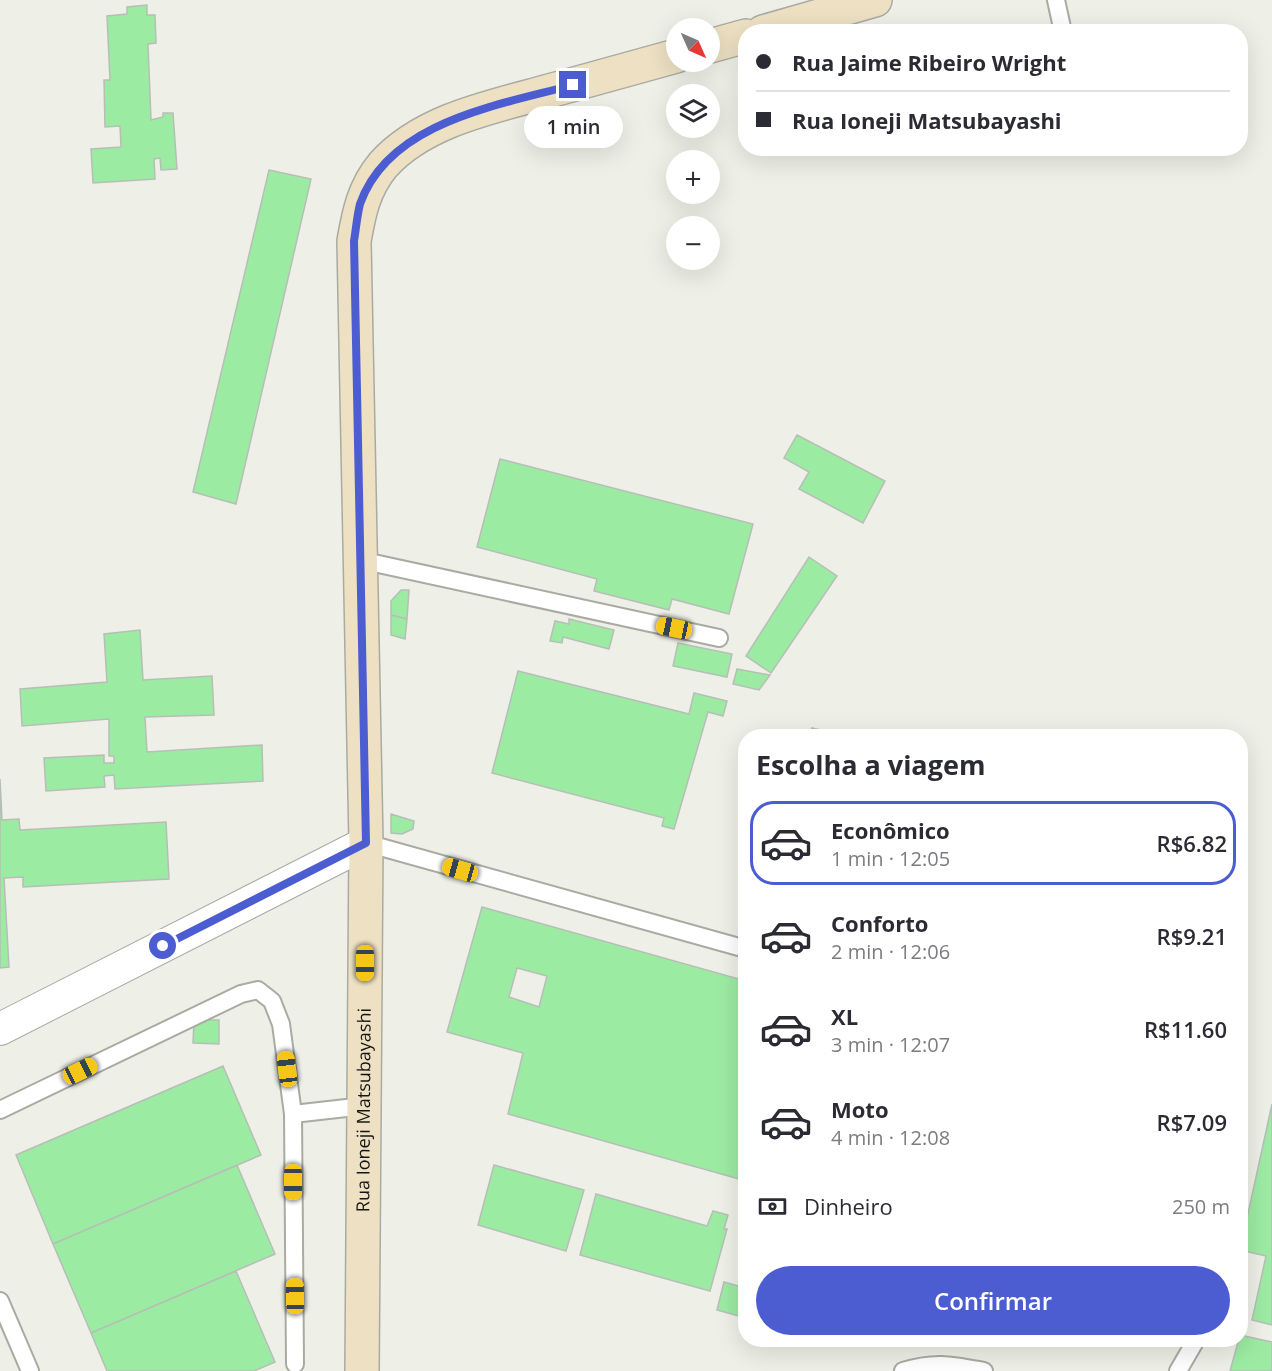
<!DOCTYPE html>
<html lang="pt">
<head>
<meta charset="utf-8">
<style>
  body { margin:0; font-family:"Open Sans",sans-serif; background:#f2f2f3; color:#2b2b33; height:100vh; display:flex; flex-direction:column; font-size:22px; white-space:nowrap }
  * { box-sizing:border-box; margin:0 }
  p { font-size:20px; color:#7c7c81 }
  .icon { flex:none; width:33px; height:33px; fill:none; stroke:currentColor; stroke-width:2; stroke-linecap:round; stroke-linejoin:round }
  .map { position:relative; flex:1; overflow:hidden }
  .sheet { position:absolute; left:738px; top:729px; width:510px; height:618px; display:flex; flex-direction:column; background:#fff; border-radius:24px; box-shadow:0 6px 24px #0002 }
  .sheet>* { flex:none }
  .top-card { position:absolute; left:738px; top:24px; width:510px; height:132px; border-radius:24px; box-shadow:0 6px 24px #0002; display:grid; align-content:center; height:132px; padding:0 18px; background:#fff }
  .needle { width:39px; rotate:135deg }
  .tools { position:absolute; left:666px; top:18px; display:grid; gap:12px }
  .tools a { display:grid; place-items:center; width:54px; height:54px; border-radius:50%; background:#fff; box-shadow:0 6px 24px #0002; font-size:30px }
  .end { position:absolute; width:27px; height:27px; margin:-14px; border:8px solid #4c5cd1; background:#fff; box-shadow:0 0 0 3px #fff }
  .from { border-radius:50% }
  .bubble { position:absolute; height:42px; border-radius:21px; background:#fff; box-shadow:0 6px 24px #0002; font-size:20px; font-weight:600; line-height:42px; text-align:center }
  .car { position:absolute; width:18px; height:36px; margin:-18px -9px; border-radius:8px; box-shadow:0 0 4px 2px #0007; background:linear-gradient(#f5c518 24%,#345 0 40%,#f5c518 0 76%,#345 0 86%,#f5c518 0) }
  .top-card b { display:flex; align-items:center; gap:21px; height:57px; font-size:22px }
  .top-card b+b { border-top:2px solid #e1e1e2 }
  .top-card i { width:15px; height:15px; background:#2b2b33 }
  ul { padding:0; list-style:none }
  li { display:flex; align-items:center; gap:18px; height:84px; margin:0 12px 9px; padding:0 6px; border:3px solid transparent; border-radius:24px }
  li div { flex:1 }
  li b { display:block; font-size:22px }
  li em { font-style:normal; font-weight:600 }
  li.active { border-color:#4c5cd1 }
  li>.icon { width:54px; height:54px; stroke-width:1.5 }
  h2 { padding:0 18px; font-size:27px; line-height:72px }
  .pay { display:flex; align-items:center; gap:15px; height:66px; padding:0 18px; font-size:22px }
  .pay p { margin-inline-start:auto }
  .primary-button { display:flex; gap:12px; margin-top:auto; padding:12px 18px }
  .primary-button a { flex:1; height:69px; border-radius:36px; background:#4c5cd1; color:#fff; font-size:24px; font-weight:600; line-height:69px; text-align:center }
  .map>svg:first-child { display:block }
  .building { fill:#9ceba3; stroke:#b7beb7; stroke-width:1.5; fill-rule:evenodd }
  .lines { fill:none; stroke-linecap:round; stroke-linejoin:round }
  .service-casing { stroke:#a9aba2; stroke-width:20 }
  .minor-casing { stroke:#a9aba2; stroke-width:34 }
  .secondary-casing { stroke:#a9aba2; stroke-width:36 }
  .service { stroke:#fff; stroke-width:16 }
  .minor { stroke:#fff; stroke-width:32 }
  .secondary { stroke:#ede0c3; stroke-width:33 }
  .route { stroke:#4c5cd1; stroke-width:8 }
  .labels { text-anchor:middle; stroke-width:6; stroke-linejoin:round; paint-order:stroke }
  .street-label { font-size:18px; fill:#141512; stroke:#fff }
</style>
</head>
<body>
<div class="map">
<svg width="1272" height="1371" viewBox="0 0 1272 1371">
  <rect width="100%" height="100%" fill="#eef0e7"/>
  <path class="building" d="M 147,5 L 147,15 L 155,15 L 156,43 L 148,44 L 151,120 L 163,117 L 163,113 L 173,113 L 177,169 L 161,170 L 160,158 L 154,159 L 155,179 L 93,183 L 91,149 L 121,147 L 120,126 L 105,127 L 104,80 L 110,80 L 107,16 L 127,14 L 127,7 Z
    M 269,170 L 311,179 L 236,504 L 193,492 Z
    M 797,435 L 885,481 L 863,523 L 799,489 L 809,472 L 784,458 Z
    M 500,459 L 753,524 L 729,614 L 672,599 L 669,610 L 594,591 L 597,579 L 477,547 Z
    M 809,557 L 837,576 L 771,673 L 746,656 Z
    M 401,590 L 409,590 L 407,619 L 391,615 L 391,601 Z
    M 391,615 L 407,619 L 405,639 L 391,635 Z
    M 569,619 L 614,630 L 609,649 L 563,637 L 562,643 L 550,641 L 555,621 L 569,624 Z
    M 140,630 L 143,680 L 212,676 L 214,715 L 145,717 L 147,752 L 262,745 L 263,781 L 115,789 L 114,775 L 104,776 L 105,787 L 46,791 L 44,758 L 104,755 L 104,763 L 114,763 L 114,756 L 109,756 L 109,719 L 22,726 L 20,689 L 107,682 L 104,634 Z
    M 678,643 L 732,654 L 727,677 L 673,666 Z
    M 737,669 L 770,675 L 759,690 L 733,684 Z
    M 518,671 L 689,714 L 694,693 L 727,701 L 723,716 L 708,712 L 674,829 L 662,826 L 664,818 L 492,773 Z
    M 812,728 L 845,736 L 810,736 Z
    M 0,779 L 2,820 L 19,819 L 20,830 L 166,822 L 169,879 L 23,887 L 23,877 L 4,878 L 9,967 L 0,968 Z
    M 391,814 L 414,821 L 413,829 L 402,834 L 391,833 Z
    M 482,907 L 746,981 L 746,1181 L 508,1114 L 523,1053 L 447,1032 ZM 517,968 L 547,976 L 539,1007 L 509,997 Z
    M 194,1020 L 219,1020 L 219,1044 L 193,1043 Z
    M 223,1066 L 261,1155 L 53,1244 L 16,1155 Z
    M 1272,1104 L 1272,1325 L 1252,1320 L 1266,1256 L 1240,1250 Z
    M 237,1165 L 275,1254 L 91,1333 L 53,1244 Z
    M 494,1165 L 584,1190 L 566,1251 L 478,1225 Z
    M 596,1194 L 707,1226 L 713,1211 L 728,1215 L 724,1229 L 727,1229 L 710,1291 L 580,1255 Z
    M 236,1271 L 275,1362 L 254,1371 L 107,1371 L 91,1333 Z
    M 724,1282 L 746,1288 L 746,1318 L 717,1310 Z
    M 1240,1335 L 1272,1342 L 1272,1371 L 1230,1371 Z"/>
  <g class="lines">
    <defs>
      <path id="service" d="M 1056,0 L 1063,32
        M 360,560 L 719,638
        M 366,843 L 746,949
        M 0,1110 L 241,994 L 258,990 L 272,1001 L 281,1024 L 293,1114 L 295,1364
        M 293,1114 L 364,1106
        M 0,1301 L 30,1371
        M 903,1371 C 935,1361 952,1365 984,1371
        M 1178,1371 L 1196,1340"/>
      <path id="minor" d="M 0,1029 L 366,843"/>
      <g id="secondary">
        <path d="M 763,32 L 875,0"/>
        <path d="M 710,46 L 746,36"/>
        <path id="s1" d="M 362,1371 L 366,843 L 354,241 C 359,212 364,188 383,165 C 424,119 496,106 553,90 C 594,79 635,67 676,56"/>
      </g>
    </defs>
    <use href="#service" class="service-casing"/>
    <use href="#minor" class="minor-casing"/>
    <use href="#secondary" class="secondary-casing"/>
    <use href="#service" class="service"/>
    <use href="#minor" class="minor"/>
    <use href="#secondary" class="secondary"/>
  </g>
  <g class="lines">
    <path class="route" d="M 163,946 L 366,843 L 354,241 C 356,229 357,216 360,204 C 389,121 500,105 573,85"/>
  </g>
  <g class="labels">
    <g class="street-label">
      <text dy="6" stroke="none"><textPath href="#s1" startOffset="261">Rua Ioneji Matsubayashi</textPath></text>
    </g>
  </g>
</svg>
<div class="tools">
<a><svg class="needle" viewBox="-14 -14 28 28"><path d="M0-13l5 13h-10z" fill="#e53935"/><path d="M0 13l5-13h-10z" fill="#7c7c81"/></svg></a>
<a><svg class="icon" aria-label="layers" viewBox="0 0 24 24"><path d="M12 4l9 5-9 5-9-5zM3 14l9 5 9-5"/></svg></a>
<a>+</a>
<a>−</a>
</div>
<i class="end from" style="left:163px;top:946px"></i>
<i class="end" style="left:573px;top:85px"></i>
<div class="bubble" style="left:524px;top:106px;width:99px">1 min</div>
<i class="car" style="left:674px;top:628px;rotate:282deg"></i>
<i class="car" style="left:460px;top:870px;rotate:286deg"></i>
<i class="car" style="left:365px;top:963px;rotate:180deg"></i>
<i class="car" style="left:287px;top:1069px;rotate:353deg"></i>
<i class="car" style="left:80px;top:1071px;rotate:64deg"></i>
<i class="car" style="left:293px;top:1182px;rotate:180deg"></i>
<i class="car" style="left:295px;top:1296px;rotate:359deg"></i>
<div class="top-card">
<b><i class="from"></i>Rua Jaime Ribeiro Wright</b>
<b><i></i>Rua Ioneji Matsubayashi</b>
</div>
<section class="sheet">
<h2>Escolha a viagem</h2>
<ul>
<li class="active"><svg class="icon" aria-label="car" viewBox="0 0 24 24"><path d="M5 17H2v-5l4-1 3-4h7l3 4 3 1v5h-3M9 17h6M6 11h13"/><circle cx="7" cy="17" r="2"/><circle cx="17" cy="17" r="2"/></svg><div><b>Econômico</b><p>1 min · 12:05</p></div><em>R$6.82</em></li>
<li><svg class="icon" aria-label="car" viewBox="0 0 24 24"><path d="M5 17H2v-5l4-1 3-4h7l3 4 3 1v5h-3M9 17h6M6 11h13"/><circle cx="7" cy="17" r="2"/><circle cx="17" cy="17" r="2"/></svg><div><b>Conforto</b><p>2 min · 12:06</p></div><em>R$9.21</em></li>
<li><svg class="icon" aria-label="car" viewBox="0 0 24 24"><path d="M5 17H2v-5l4-1 3-4h7l3 4 3 1v5h-3M9 17h6M6 11h13"/><circle cx="7" cy="17" r="2"/><circle cx="17" cy="17" r="2"/></svg><div><b>XL</b><p>3 min · 12:07</p></div><em>R$11.60</em></li>
<li><svg class="icon" aria-label="car" viewBox="0 0 24 24"><path d="M5 17H2v-5l4-1 3-4h7l3 4 3 1v5h-3M9 17h6M6 11h13"/><circle cx="7" cy="17" r="2"/><circle cx="17" cy="17" r="2"/></svg><div><b>Moto</b><p>4 min · 12:08</p></div><em>R$7.09</em></li>
</ul>
<div class="pay"><svg class="icon" aria-label="cash" viewBox="0 0 24 24"><path d="M3 7h18v10H3z"/><circle cx="12" cy="12" r="2"/></svg>Dinheiro<p>250 m</p></div>
<div class="primary-button"><a>Confirmar</a></div>
</section>
</div>
</body>
</html>
